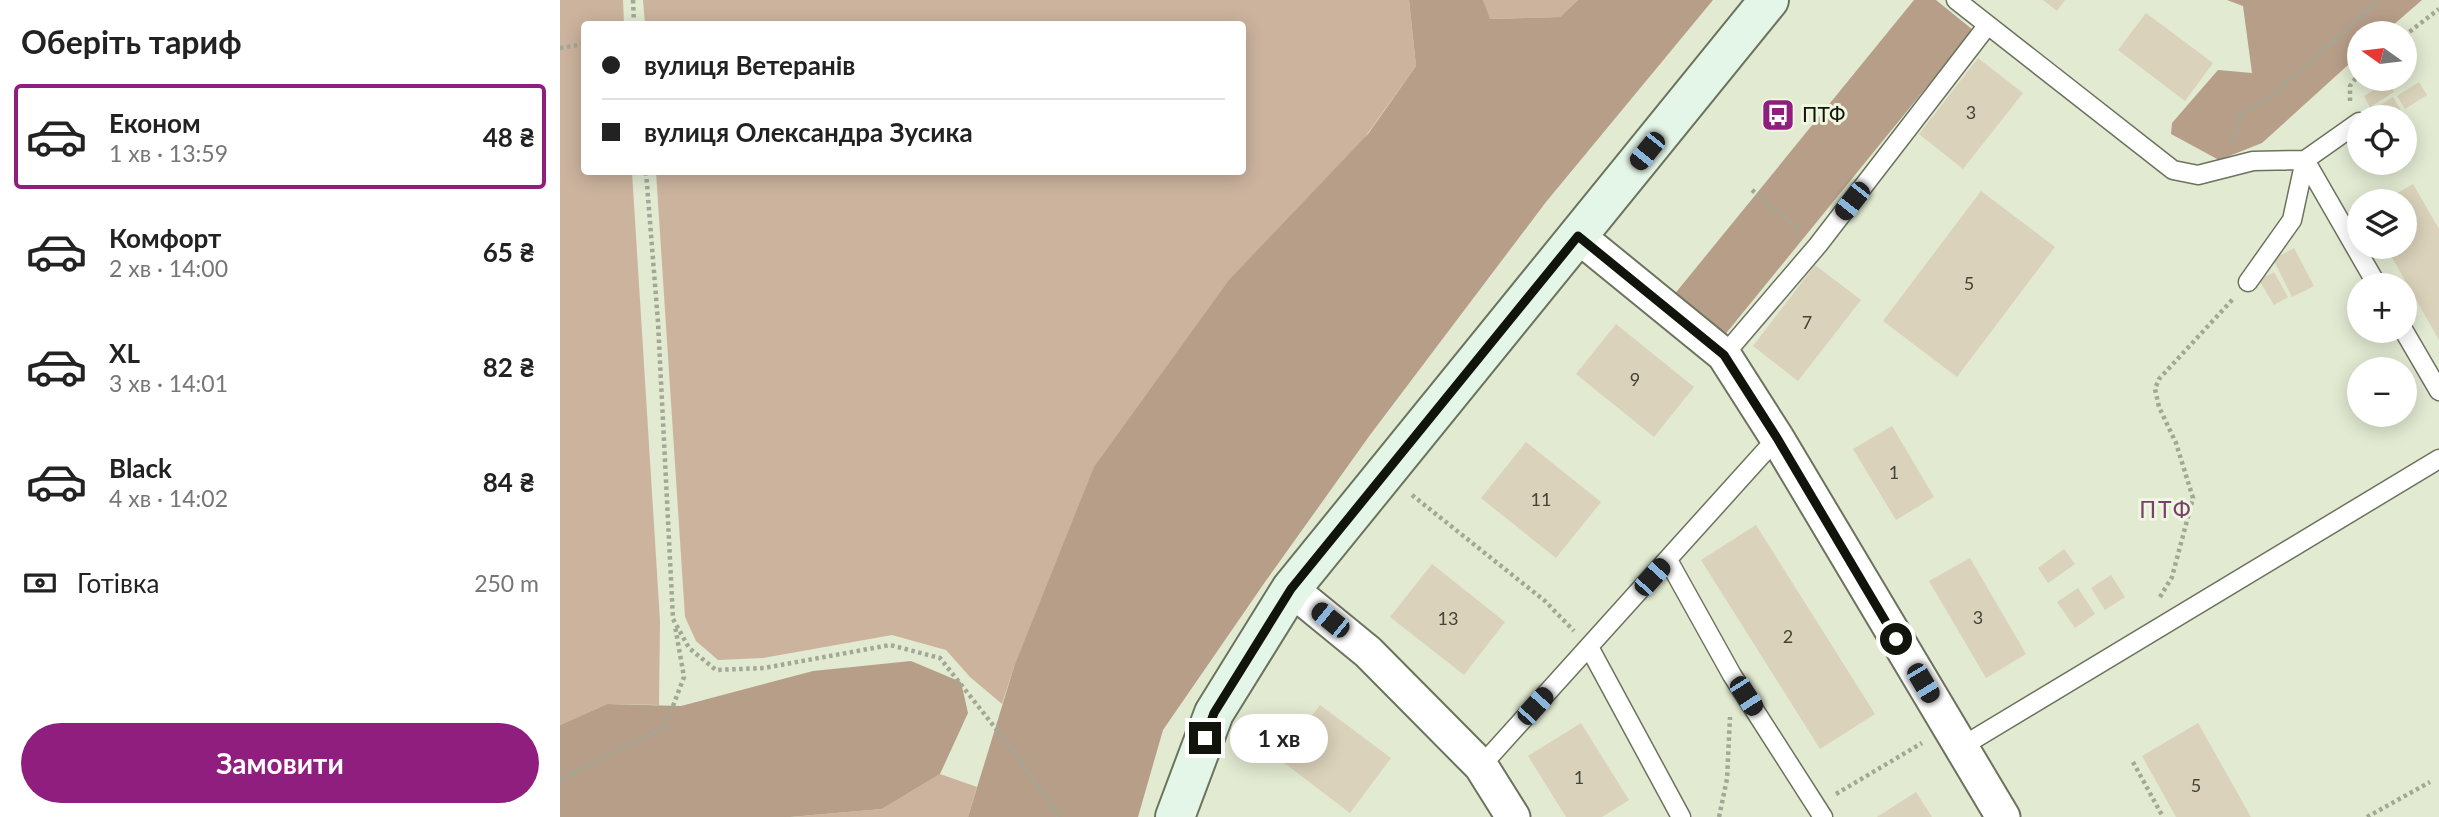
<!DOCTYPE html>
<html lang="uk">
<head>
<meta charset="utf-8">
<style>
  body { margin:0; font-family:Lato,sans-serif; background:#f2f2f2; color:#222; height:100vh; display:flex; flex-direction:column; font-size:26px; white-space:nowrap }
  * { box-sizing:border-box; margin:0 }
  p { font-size:23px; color:#767676 }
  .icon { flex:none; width:38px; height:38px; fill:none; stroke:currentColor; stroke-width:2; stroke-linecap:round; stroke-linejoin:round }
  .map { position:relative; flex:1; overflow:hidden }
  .panel { display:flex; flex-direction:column; background:#fff; width:560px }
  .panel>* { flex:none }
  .guide { position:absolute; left:21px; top:21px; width:665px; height:154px; border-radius:7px; box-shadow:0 4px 18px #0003; display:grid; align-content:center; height:154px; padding:0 21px; background:#fff }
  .needle { width:46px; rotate:284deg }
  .buttons { position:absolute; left:1787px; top:21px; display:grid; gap:14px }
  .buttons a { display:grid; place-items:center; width:70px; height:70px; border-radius:50%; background:#fff; box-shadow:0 4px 18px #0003; font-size:35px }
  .end { position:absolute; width:32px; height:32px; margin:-16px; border:9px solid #11140b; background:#fff; box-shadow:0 0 0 4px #fff }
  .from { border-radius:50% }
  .bubble { position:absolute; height:49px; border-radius:24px; background:#fff; box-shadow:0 4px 18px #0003; font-size:23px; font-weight:700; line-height:49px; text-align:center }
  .car { position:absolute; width:21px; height:42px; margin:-21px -10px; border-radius:9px; box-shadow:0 0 5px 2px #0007; background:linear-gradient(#222 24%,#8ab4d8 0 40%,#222 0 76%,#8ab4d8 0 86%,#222 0) }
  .guide b { display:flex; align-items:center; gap:24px; height:66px; font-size:26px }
  .guide b+b { border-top:2px solid #e0e0e0 }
  .guide i { width:18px; height:18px; background:#222 }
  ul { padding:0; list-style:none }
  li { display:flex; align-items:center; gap:21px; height:105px; margin:0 14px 10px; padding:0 7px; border:4px solid transparent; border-radius:7px }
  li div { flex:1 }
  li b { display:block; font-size:26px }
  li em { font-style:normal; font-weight:700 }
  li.current { border-color:#8f1e7f }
  li>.icon { width:63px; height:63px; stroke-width:1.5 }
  h2 { padding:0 21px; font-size:32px; line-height:84px }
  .pay { display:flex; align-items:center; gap:18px; height:77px; padding:0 21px; font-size:26px }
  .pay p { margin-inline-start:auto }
  .action { display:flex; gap:14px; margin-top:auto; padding:14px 21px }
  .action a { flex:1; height:80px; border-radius:42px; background:#8f1e7f; color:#fff; font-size:28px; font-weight:700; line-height:80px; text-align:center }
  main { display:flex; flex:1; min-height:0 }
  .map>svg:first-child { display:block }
  .green { fill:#cbb39e }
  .forest { fill:#b79e89 }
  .building { fill:#dad2ba }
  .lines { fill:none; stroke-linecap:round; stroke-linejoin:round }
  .lane-casing { stroke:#6c735d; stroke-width:21 }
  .street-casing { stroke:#6c735d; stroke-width:37 }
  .secondary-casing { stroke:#6c735d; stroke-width:42 }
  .path { stroke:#a2a895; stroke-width:4.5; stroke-dasharray:3.5 3.5; stroke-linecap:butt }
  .lane { stroke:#fff; stroke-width:18 }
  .street { stroke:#fff; stroke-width:33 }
  .secondary { stroke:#e4f6e8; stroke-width:38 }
  .route { stroke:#11140b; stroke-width:9 }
  .labels { text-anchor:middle; stroke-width:6; stroke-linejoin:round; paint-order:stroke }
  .number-label { font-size:18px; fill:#434437 }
  .poi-label { font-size:21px; fill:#11140b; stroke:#f0f7df; text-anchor:start }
  .neighbourhood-label { font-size:23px; letter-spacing:2px; fill:#78406d; stroke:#f0f7df }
</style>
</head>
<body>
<main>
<section class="panel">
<h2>Оберіть тариф</h2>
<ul>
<li class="current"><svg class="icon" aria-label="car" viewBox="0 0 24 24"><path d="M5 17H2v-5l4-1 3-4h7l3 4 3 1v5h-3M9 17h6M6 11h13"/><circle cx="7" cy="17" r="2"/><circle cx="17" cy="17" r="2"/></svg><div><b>Економ</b><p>1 хв · 13:59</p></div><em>48 ₴</em></li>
<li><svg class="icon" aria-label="car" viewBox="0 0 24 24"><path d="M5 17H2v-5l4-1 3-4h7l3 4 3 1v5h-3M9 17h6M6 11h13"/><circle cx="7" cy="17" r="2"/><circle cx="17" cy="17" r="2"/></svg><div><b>Комфорт</b><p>2 хв · 14:00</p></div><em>65 ₴</em></li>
<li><svg class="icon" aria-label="car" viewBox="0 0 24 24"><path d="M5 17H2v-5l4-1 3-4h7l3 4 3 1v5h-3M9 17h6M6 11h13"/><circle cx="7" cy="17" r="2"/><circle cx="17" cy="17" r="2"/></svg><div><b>XL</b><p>3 хв · 14:01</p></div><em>82 ₴</em></li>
<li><svg class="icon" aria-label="car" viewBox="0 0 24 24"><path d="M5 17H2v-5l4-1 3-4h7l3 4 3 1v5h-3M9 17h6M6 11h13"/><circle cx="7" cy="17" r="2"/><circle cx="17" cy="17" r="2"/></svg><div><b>Black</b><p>4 хв · 14:02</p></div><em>84 ₴</em></li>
</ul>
<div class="pay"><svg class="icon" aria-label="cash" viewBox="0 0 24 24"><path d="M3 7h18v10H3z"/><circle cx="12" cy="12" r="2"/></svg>Готівка<p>250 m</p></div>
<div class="action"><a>Замовити</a></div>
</section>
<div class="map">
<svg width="1879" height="817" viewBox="0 0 1879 817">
  <rect width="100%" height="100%" fill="#e2ead2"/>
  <path class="green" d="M 0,0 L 63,0 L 64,24 L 24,24 L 24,172 L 72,172 L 100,621 L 99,705 L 47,704 L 0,725 Z
    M 83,0 L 849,0 L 856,66 L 808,133 L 454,667 L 442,704 L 410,677 L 386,650 L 332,635 L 203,658 L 158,660 L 136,641 L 125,617 L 96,172 L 682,172 L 682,24 L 85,24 Z
    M 923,0 L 1018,0 L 1000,17 L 929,19 Z
    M 380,774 L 417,787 L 408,817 L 230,817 L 322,809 Z"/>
  <path class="forest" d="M 849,0 L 923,0 L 930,19 L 1000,17 L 1018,0 L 1153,0 L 986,202 L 810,435 L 705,582 L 603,730 L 578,817 L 408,817 L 454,667 L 534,467 L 669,280 L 808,134 L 856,66 Z
    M 1354,0 L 1376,0 L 1413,30 L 1159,342 L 1109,301 Z
    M 1667,0 L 1862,0 L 1824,33 L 1799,33 L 1799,55 L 1702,143 L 1659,160 L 1611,134 L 1612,123 L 1658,70 L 1692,73 L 1683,6 Z
    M 351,661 L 401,682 L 408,713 L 380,774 L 322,809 L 230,817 L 0,817 L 0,725 L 47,704 L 121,706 L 253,671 Z"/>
  <path class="building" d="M 1483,0 L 1505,0 L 1497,11 Z
    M 1586,13 L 1653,63 L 1625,101 L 1558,50 Z
    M 1418,58 L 1463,93 L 1403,169 L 1359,134 Z
    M 1828,81 L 1834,92 L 1810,107 L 1804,96 Z
    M 1859,82 L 1867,95 L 1845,109 L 1837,96 Z
    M 1833,97 L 1841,110 L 1830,117 L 1816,117 L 1812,110 Z
    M 1853,184 L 1879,229 L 1879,340 L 1826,247 L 1844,247 L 1844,201 L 1824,201 Z
    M 1421,191 L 1495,247 L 1397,377 L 1323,321 Z
    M 1734,248 L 1754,286 L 1732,297 L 1713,259 Z
    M 1255,265 L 1301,300 L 1238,381 L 1193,346 Z
    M 1714,272 L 1728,297 L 1714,305 L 1699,280 Z
    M 1056,324 L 1134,387 L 1094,437 L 1016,374 Z
    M 1332,426 L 1374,497 L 1336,520 L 1293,449 Z
    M 966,442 L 1041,502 L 996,558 L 921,498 Z
    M 1196,525 L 1315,714 L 1260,749 L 1141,560 Z
    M 1504,549 L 1515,564 L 1488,583 L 1478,568 Z
    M 1410,558 L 1466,654 L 1426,678 L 1369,581 Z
    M 872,564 L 945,622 L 904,675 L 830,617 Z
    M 1551,575 L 1565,597 L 1545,610 L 1531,588 Z
    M 1518,588 L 1535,614 L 1515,628 L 1497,602 Z
    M 760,705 L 831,758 L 790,813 L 719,759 Z
    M 1021,723 L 1069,800 L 1042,817 L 1006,817 L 968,756 Z
    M 1638,723 L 1691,817 L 1616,817 L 1582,756 Z
    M 1356,792 L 1372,817 L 1317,817 Z"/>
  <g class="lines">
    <defs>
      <path id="lane" d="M 1396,0 L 1613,170 L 1638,175 L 1693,161 L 1745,160 L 1817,285
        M 1688,282 L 1732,220 L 1745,160 L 1799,122
        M 1844,331 L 1879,391
        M 1164,355 L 1258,245 L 1427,26
        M 1108,560 L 1172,675 L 1263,817
        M 1029,647 L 1121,817
        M 1401,747 L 1879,459
        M 921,766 L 1217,438"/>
      <path id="street" d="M 1018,236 L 1164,355 L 1217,438 L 1443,817
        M 731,589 L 808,652 L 921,766 L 953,817"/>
      <path id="secondary" d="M 615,817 L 654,713 L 731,589 L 1209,0"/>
    </defs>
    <use href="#lane" class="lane-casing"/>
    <use href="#street" class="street-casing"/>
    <use href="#secondary" class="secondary-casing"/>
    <path class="path" d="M 73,0 L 74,24
      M 1844,36 L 1879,9
      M 0,48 L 24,44
      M 1790,101 L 1790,86 L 1799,74
      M 1672,143 L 1681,115 L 1717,92 L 1819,0
      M 86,172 L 98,322 L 113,619 L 129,648 L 156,670 L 204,668 L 330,645 L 380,658 L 455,753 L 499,817
      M 1192,190 L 1241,231
      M 852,495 L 985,601 L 1014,631
      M 1600,597 L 1612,577 L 1633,498 L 1616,443 L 1599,407 L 1595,389 L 1599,379 L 1673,299
      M 1573,762 L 1603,817
      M 0,780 L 105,727 L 124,677 L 115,626
      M 1276,794 L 1362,743
      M 1159,817 L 1167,779 L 1170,717
      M 1807,817 L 1870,782"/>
    <use href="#lane" class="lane"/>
    <use href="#street" class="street"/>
    <use href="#secondary" class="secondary"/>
  </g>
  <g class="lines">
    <path class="route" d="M 645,738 L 654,713 L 731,589 L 1018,236 L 1164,355 L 1217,438 L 1336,639"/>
  </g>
  <defs>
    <symbol id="bus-square" viewBox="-11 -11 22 22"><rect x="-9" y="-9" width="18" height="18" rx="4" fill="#8f1e7f" stroke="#f0f7df"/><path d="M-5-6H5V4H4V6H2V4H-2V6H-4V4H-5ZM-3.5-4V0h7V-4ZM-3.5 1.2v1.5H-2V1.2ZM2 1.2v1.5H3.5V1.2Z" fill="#fff"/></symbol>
  </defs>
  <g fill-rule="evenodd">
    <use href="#bus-square" x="1199" y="96" width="38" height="38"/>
  </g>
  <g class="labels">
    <g class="number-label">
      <text x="1411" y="119">3</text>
      <text x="1409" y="290">5</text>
      <text x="1247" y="329">7</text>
      <text x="1075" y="386">9</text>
      <text x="1334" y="479">1</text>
      <text x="981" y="506">11</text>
      <text x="1418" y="624">3</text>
      <text x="888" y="625">13</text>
      <text x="1228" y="643">2</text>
      <text x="1019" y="784">1</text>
      <text x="1636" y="792">5</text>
    </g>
    <g class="poi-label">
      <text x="1242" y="122">ПТФ</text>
    </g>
    <g class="neighbourhood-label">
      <text x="1606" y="518">ПТФ</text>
    </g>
  </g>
</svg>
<div class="buttons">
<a><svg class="needle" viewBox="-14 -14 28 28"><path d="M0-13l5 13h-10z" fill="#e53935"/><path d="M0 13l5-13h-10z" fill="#767676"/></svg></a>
<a><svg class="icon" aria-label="locate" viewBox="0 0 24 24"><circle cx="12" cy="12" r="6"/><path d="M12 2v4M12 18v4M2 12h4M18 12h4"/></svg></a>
<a><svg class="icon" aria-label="layers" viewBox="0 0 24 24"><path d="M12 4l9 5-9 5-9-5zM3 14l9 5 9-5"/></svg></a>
<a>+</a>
<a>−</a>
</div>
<i class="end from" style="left:1336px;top:639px"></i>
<i class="end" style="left:645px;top:738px"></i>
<div class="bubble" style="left:670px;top:714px;width:98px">1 хв</div>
<i class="car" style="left:1087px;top:151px;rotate:219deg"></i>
<i class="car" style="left:1292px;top:201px;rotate:218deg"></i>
<i class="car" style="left:1092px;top:577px;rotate:42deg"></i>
<i class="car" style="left:770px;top:620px;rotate:309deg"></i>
<i class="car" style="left:1363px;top:683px;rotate:149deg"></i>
<i class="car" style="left:1186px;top:696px;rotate:147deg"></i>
<i class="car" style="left:975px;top:706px;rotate:42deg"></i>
<div class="guide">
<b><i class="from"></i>вулиця Ветеранів</b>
<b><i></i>вулиця Олександра Зусика</b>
</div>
</div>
</main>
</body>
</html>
